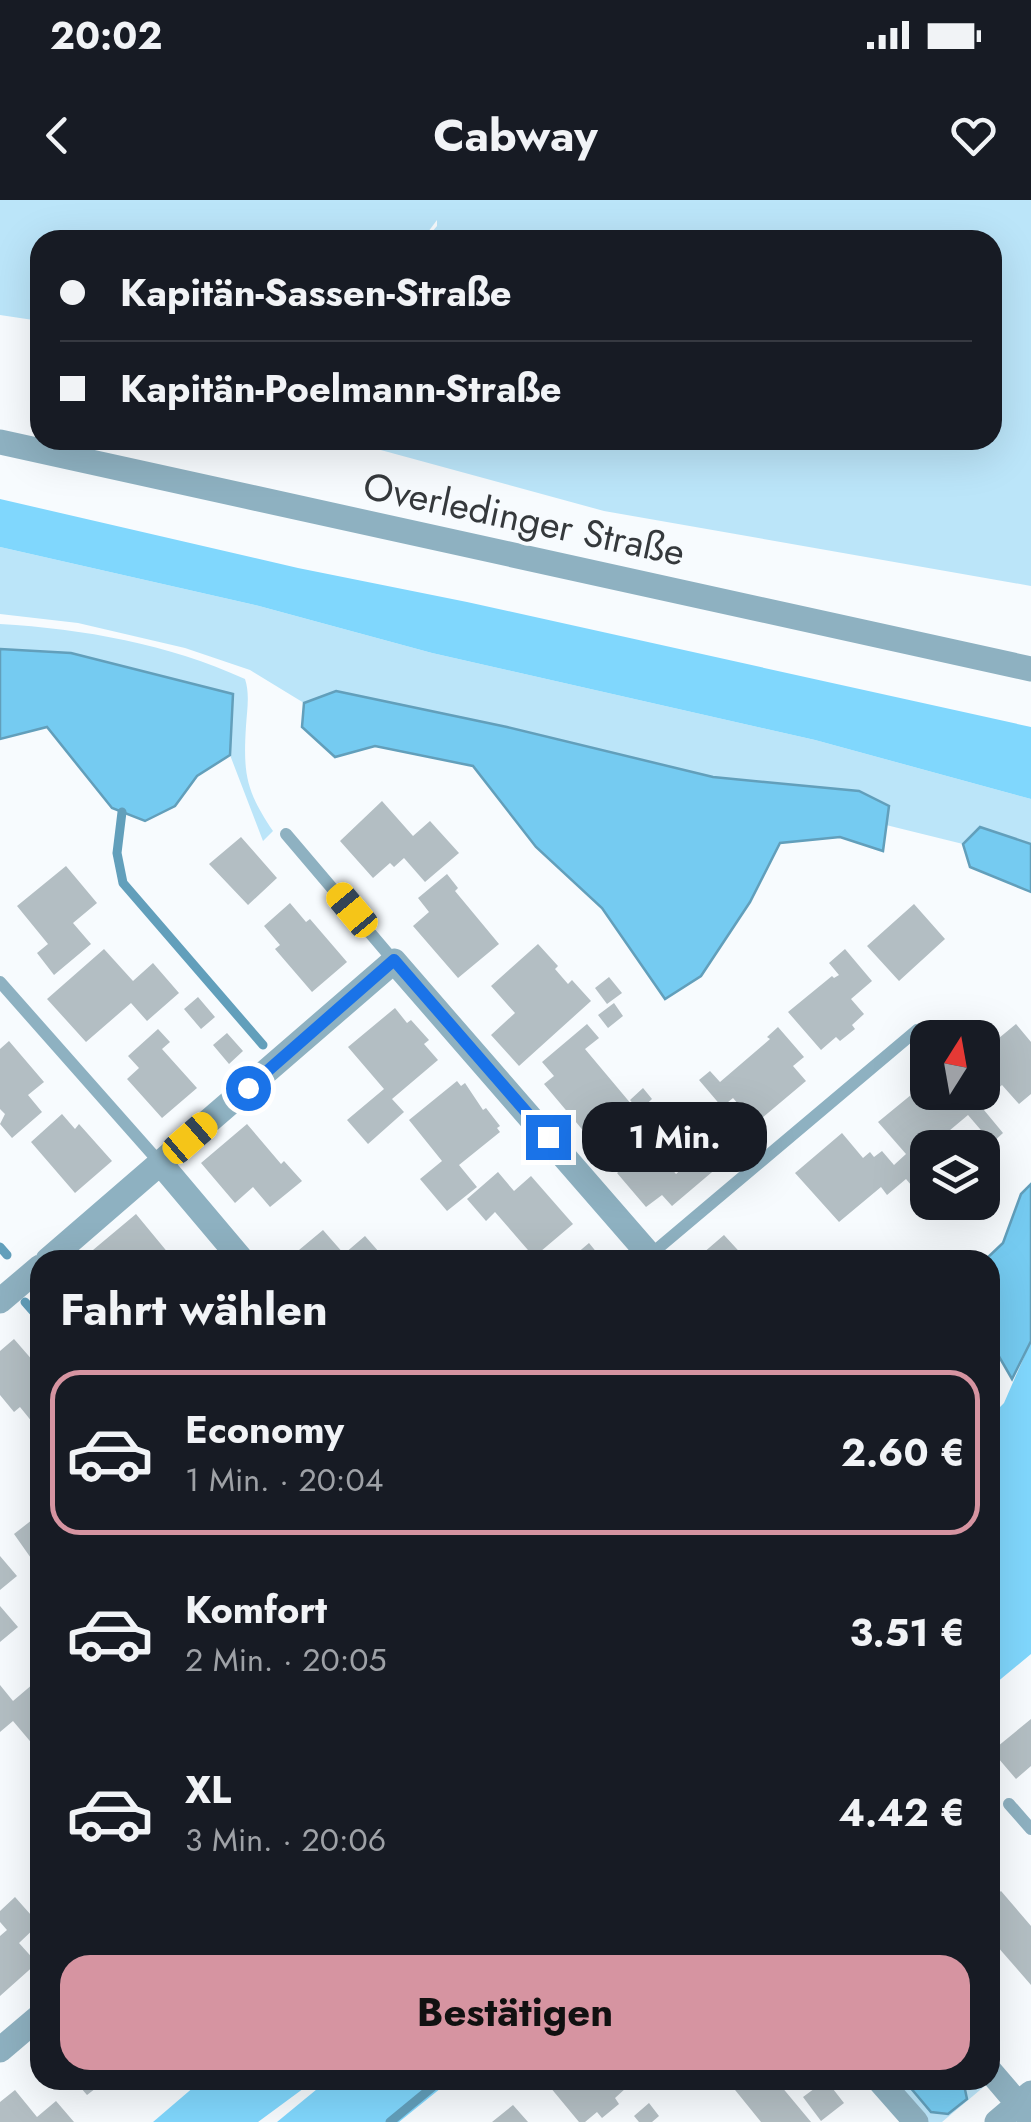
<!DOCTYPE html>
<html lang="de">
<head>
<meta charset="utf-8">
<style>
  body { margin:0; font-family:Jost,sans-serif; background:#20242c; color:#f1f3f6; height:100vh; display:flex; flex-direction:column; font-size:38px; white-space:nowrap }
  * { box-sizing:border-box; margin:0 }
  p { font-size:32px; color:#9ea1a6 }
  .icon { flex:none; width:55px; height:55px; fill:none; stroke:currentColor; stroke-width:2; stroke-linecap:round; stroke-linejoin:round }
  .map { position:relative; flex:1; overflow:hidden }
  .side { position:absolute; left:30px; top:1050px; width:970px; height:840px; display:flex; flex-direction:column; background:#171b24; border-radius:30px; box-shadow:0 10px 40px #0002 }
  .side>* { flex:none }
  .hud { position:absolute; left:30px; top:30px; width:972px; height:220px; border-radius:30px; box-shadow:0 10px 40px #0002; display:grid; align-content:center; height:220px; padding:0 30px; background:#171b24 }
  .needle { width:65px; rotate:11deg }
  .controls { position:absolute; left:910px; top:820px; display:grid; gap:20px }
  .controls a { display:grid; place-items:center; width:90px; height:90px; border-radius:20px; background:#171b24; box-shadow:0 10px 40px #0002; font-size:50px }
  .end { position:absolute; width:45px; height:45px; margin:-22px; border:12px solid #1a73e8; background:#fff; box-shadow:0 0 0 5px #fff }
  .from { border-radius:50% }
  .bubble { position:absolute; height:70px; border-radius:30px; background:#171b24; box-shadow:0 10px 40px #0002; font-size:32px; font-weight:700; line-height:70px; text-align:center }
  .car { position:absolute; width:30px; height:60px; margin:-30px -15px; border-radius:12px; box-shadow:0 0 8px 2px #0007; background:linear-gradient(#f5c518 24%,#345 0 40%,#f5c518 0 76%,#345 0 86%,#f5c518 0) }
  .hud b { display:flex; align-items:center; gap:35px; height:95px; font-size:38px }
  .hud b+b { border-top:2px solid #363941 }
  .hud i { width:25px; height:25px; background:#f1f3f6 }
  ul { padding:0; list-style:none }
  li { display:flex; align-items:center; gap:30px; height:165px; margin:0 20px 15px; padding:0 10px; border:5px solid transparent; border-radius:30px }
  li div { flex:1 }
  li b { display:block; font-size:38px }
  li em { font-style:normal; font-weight:700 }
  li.active { border-color:#d694a1 }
  li>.icon { width:90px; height:90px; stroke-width:1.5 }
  h2 { padding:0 30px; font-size:45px; line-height:120px }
  .primary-button { display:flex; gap:20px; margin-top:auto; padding:20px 30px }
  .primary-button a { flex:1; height:115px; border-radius:30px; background:#d694a1; color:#111; font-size:40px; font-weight:700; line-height:115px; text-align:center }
  .status { display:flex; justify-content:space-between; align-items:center; height:70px; padding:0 50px; background:#171b24; direction:ltr }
  .status svg { height:28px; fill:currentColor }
  header { display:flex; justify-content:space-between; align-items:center; height:130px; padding:0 30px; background:#171b24; font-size:45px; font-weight:700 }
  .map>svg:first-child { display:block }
  .green { fill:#bbe5f9 }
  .forest { fill:#80d7fd }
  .water { fill:#75cbf1; stroke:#629fbb; stroke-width:2.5 }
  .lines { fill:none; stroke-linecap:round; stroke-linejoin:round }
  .stream { stroke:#629fbb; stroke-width:9 }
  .building { fill:#b3bec3 }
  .service { stroke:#8eb1c1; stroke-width:12 }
  .minor { stroke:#8eb1c1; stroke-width:25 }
  .tertiary { stroke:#8eb1c1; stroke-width:25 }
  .route { stroke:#1a73e8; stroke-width:12 }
  .labels { text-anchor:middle; stroke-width:8; stroke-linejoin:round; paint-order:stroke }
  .street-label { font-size:38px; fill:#35393c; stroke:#f7fbfe }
</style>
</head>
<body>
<div class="status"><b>20:02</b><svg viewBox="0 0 49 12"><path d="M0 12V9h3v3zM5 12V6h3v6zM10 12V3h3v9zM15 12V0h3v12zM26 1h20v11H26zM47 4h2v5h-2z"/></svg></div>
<header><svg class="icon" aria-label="back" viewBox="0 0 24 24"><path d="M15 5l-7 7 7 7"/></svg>Cabway<svg class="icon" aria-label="heart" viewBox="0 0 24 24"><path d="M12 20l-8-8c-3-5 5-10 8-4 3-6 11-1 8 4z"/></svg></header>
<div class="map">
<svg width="1031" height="1922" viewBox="0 0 1031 1922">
  <rect width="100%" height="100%" fill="#f7fbfe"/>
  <path class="green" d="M 0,0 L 1031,0 L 1031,386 L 604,311 L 344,240 L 992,240 L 992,40 L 425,40 L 437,26 L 437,20 L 422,40 L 40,40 L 40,121 L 0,115 Z
    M 0,347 L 259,406 L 432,453 L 815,540 L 1031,599 L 1031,644 L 980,627 L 963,644 L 886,625 L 889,606 L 859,591 L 713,577 L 507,527 L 336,491 L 304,503 L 250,470 L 185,448 L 78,423 L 0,414 Z
    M 0,424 C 84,429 168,444 245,479 C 250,494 247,510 246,526 C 243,574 246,591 273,631 L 263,641 L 230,555 L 233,494 L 71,453 L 0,449 Z
    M 886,1880 L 982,1880 L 986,1885 L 942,1922 L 922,1922 Z"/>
  <path class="forest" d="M 0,299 L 298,368 L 467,402 L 1031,527 L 1031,599 L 815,540 L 432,453 L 259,406 L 0,347 Z
    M 1031,1141 L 1031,1454 L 990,1488 L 990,1217 L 1004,1203 Z
    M 202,1880 L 315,1880 L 258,1922 L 153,1922 Z
    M 328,1880 L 451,1880 L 399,1922 L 277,1922 Z"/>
  <path class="water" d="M 0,449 L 71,453 L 233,494 L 230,555 L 197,576 L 175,606 L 145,621 L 112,608 L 47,527 L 0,539 Z
    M 336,491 L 507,527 L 713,577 L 859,591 L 889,606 L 883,651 L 840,637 L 780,643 L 750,702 L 701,776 L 665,799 L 602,708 L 536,647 L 473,566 L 375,546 L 335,557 L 302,527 L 304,503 Z
    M 980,627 L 1031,644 L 1031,692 L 970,667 L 963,644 Z
    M 1031,984 L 1031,1141 L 1012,1179 L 990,1141 L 990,1060 L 985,1060 L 1003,1043 L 1021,994 Z
    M 904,1880 L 963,1880 L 967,1899 L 948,1914 L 931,1912 Z"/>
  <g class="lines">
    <path class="stream" d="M 122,612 L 117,653 L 123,683 L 263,845
      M 0,1047 L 7,1055
      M 25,1102 L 40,1119
      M 390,1922 L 441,1880"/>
  </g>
  <path class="building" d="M 382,601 L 413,636 L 430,621 L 459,653 L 425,682 L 404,658 L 394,667 L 390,663 L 373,678 L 340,641 Z
    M 241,637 L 277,678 L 248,705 L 209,664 Z
    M 66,666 L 97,703 L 73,723 L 91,744 L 54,775 L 37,753 L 48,744 L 17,706 Z
    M 447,674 L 458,688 L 455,691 L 499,744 L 458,778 L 413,726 L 429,712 L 418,698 Z
    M 290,703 L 306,722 L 310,719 L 347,762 L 312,792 L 275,749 L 280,745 L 264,726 Z
    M 914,704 L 945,739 L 899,781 L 867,746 Z
    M 538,744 L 558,766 L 555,769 L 568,784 L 572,780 L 591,801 L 519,866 L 491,835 L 515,813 L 491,786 Z
    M 104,749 L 133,781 L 153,763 L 179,793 L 147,821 L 131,803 L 86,842 L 47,799 Z
    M 845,749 L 872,781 L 851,799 L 864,814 L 852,825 L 855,829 L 840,841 L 836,837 L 821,850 L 788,812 L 832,776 L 834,778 L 839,775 L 829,763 Z
    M 609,777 L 622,793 L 607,804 L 595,788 Z
    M 198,797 L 215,817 L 201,829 L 184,809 Z
    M 614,803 L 623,816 L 608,828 L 598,815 Z
    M 395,808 L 407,823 L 411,820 L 429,840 L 424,844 L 438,860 L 392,899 L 404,912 L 368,944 L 347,920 L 384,889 L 348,847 Z
    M 587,824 L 599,838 L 585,849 L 632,905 L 591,940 L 544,884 L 554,876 L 542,862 Z
    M 1016,824 L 1031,842 L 1031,894 L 1019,904 L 1002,885 L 979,904 L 1003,933 L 992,943 L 968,915 L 912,962 L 928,980 L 928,993 L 922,998 L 906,979 L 887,995 L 881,987 L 839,1022 L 795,973 L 842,933 L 863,958 L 870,952 L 874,957 L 882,951 L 894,965 L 906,954 L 878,922 L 928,881 L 928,892 L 949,892 L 962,908 L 973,898 L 969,892 L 982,892 L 982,852 Z
    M 778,827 L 804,857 L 793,866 L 806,881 L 755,924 L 733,898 L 722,907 L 699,880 L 710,871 L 720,882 L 770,839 L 767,837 Z
    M 158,829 L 170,842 L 162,849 L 197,888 L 162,918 L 127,879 L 139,868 L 128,856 Z
    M 227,833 L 243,851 L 229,864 L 213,845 Z
    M 9,841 L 44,882 L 28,895 L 42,912 L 12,938 L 0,924 L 5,914 L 0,909 L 0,849 Z
    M 457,881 L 461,886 L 465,883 L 483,910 L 486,908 L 500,926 L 497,928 L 500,932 L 459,965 L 477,987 L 447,1011 L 420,979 L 442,961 L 409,920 Z
    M 643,888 L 652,899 L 639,911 L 630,900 Z
    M 62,914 L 75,929 L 79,924 L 112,961 L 75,993 L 31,942 Z
    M 247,924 L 281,964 L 284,961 L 302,981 L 270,1007 L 253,987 L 235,1003 L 201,963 Z
    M 651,945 L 676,974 L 704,950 L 718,967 L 672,1006 L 662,995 L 646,1007 L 617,973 Z
    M 498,972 L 514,991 L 531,976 L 573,1024 L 534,1057 L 495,1012 L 486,1021 L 467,999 Z
    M 136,1014 L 174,1060 L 101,1060 L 93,1050 Z
    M 323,1030 L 344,1054 L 365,1036 L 386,1060 L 287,1060 Z
    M 724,1035 L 747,1060 L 695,1060 Z
    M 589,1043 L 603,1060 L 569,1060 Z
    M 14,1139 L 34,1162 L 40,1157 L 40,1226 L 37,1228 L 20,1207 L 14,1212 L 0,1195 L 0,1151 Z
    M 37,1316 L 40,1320 L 40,1362 L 33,1361 L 14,1334 Z
    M 0,1356 L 17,1376 L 0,1390 Z
    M 0,1406 L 18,1427 L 0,1442 Z
    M 40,1478 L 40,1553 L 13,1521 L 0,1532 L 0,1485 L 13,1501 Z
    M 1031,1519 L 1031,1566 L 1016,1579 L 992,1551 Z
    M 1001,1691 L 1031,1726 L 1031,1785 L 990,1738 L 990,1700 Z
    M 15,1697 L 39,1724 L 19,1743 L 37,1763 L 0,1796 L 0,1736 L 7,1730 L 0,1722 L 0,1711 Z
    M 74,1880 L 115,1880 L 104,1889 L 100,1885 L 87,1895 Z
    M 558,1880 L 619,1880 L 626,1888 L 615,1898 L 619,1904 L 602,1918 L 597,1912 L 585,1922 L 579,1922 L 550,1887 Z
    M 727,1880 L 776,1880 L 811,1922 L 761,1922 Z
    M 826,1880 L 844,1903 L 821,1921 L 803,1897 Z
    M 15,1890 L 37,1917 L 56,1901 L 74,1922 L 0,1922 L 0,1902 Z
    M 649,1903 L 659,1916 L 652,1922 L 639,1922 L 634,1916 Z
    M 513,1905 L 528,1922 L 492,1922 Z"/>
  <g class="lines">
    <path class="service" d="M 286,634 L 394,761
      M 0,782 L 161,964
      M 650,1055 L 917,830
      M 1009,1604 L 1031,1629"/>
    <path class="minor" d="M 161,964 L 242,1060
      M 48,1060 L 394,761 L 654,1060
      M 0,1101 L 40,1067
      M 0,1850 L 40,1816
      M 990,1871 L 1031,1919
      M 879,1880 L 916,1922
      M 997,1922 L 1031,1893"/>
    <path class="tertiary" d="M 0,242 L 1031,469"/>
  </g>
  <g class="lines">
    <path class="route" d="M 248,888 L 394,760 L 548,937"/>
  </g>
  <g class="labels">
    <g class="street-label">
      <text transform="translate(524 319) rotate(12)" y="13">Overledinger Straße</text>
    </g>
  </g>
</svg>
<div class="controls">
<a><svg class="needle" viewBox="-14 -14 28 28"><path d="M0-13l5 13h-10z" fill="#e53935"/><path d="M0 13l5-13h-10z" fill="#9ea1a6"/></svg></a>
<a><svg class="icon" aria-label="layers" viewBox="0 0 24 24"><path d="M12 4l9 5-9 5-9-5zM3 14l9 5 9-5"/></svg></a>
</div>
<i class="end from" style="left:248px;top:888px"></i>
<i class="end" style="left:548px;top:937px"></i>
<div class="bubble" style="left:582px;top:902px;width:185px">1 Min.</div>
<i class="car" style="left:352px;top:710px;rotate:320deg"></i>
<i class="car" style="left:190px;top:938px;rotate:49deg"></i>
<div class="hud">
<b><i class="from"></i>Kapitän-Sassen-Straße</b>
<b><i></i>Kapitän-Poelmann-Straße</b>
</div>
<section class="side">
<h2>Fahrt wählen</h2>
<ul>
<li class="active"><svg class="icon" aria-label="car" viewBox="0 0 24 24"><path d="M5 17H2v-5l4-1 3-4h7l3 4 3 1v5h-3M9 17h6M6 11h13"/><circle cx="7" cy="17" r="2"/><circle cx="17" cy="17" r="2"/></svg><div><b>Economy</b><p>1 Min. · 20:04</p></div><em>2.60 €</em></li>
<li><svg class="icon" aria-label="car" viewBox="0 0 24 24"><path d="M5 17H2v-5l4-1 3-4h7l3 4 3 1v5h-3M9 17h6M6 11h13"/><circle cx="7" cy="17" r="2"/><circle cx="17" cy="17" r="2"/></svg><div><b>Komfort</b><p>2 Min. · 20:05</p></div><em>3.51 €</em></li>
<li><svg class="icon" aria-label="car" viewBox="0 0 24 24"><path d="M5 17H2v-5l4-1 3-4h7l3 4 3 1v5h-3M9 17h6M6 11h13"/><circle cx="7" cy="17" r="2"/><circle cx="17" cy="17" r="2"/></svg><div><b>XL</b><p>3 Min. · 20:06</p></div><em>4.42 €</em></li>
</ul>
<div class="primary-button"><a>Bestätigen</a></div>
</section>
</div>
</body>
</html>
